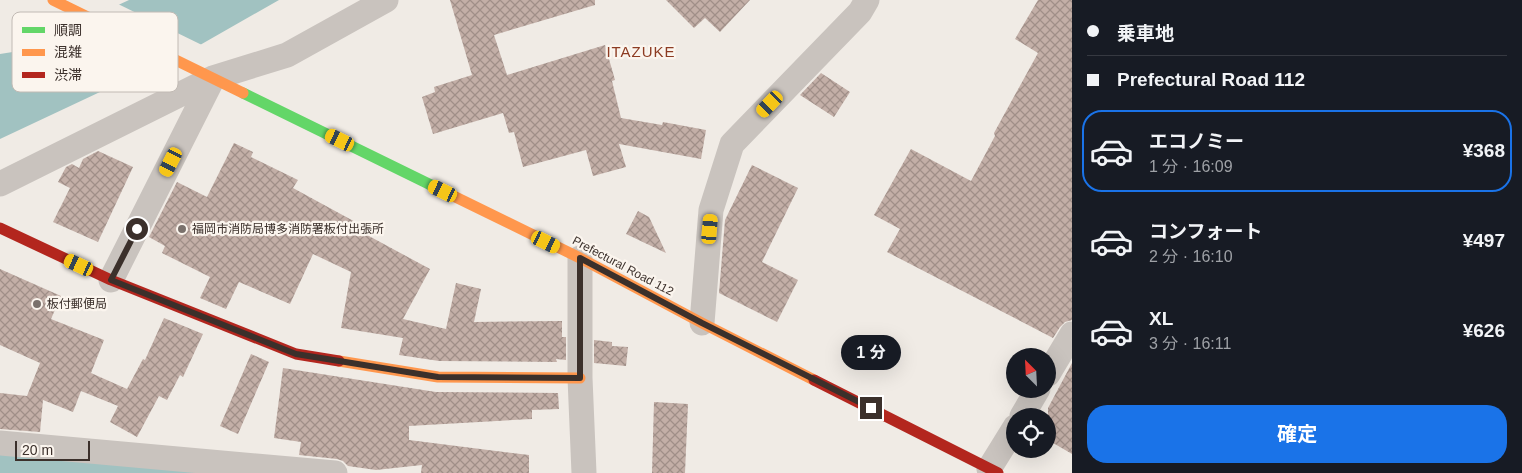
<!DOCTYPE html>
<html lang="ja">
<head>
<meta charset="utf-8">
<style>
  body { margin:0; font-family:Helvetica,"Noto Sans JP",sans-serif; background:#242831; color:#f1f3f6; height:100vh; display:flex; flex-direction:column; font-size:19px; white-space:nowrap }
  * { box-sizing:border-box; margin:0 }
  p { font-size:16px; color:#9ea1a6 }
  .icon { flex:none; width:28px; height:28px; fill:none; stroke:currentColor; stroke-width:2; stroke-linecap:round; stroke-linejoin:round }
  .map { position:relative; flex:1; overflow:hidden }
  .sheet { display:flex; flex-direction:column; background:#171b24; width:450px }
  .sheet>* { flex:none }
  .top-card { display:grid; align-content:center; height:110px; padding:0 15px; background:#171b24 }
  .needle { width:32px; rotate:336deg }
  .fabs { position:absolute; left:1006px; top:348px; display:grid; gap:10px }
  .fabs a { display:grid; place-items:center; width:50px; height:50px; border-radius:50%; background:#171b24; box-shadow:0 5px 20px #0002; font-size:25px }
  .scale { position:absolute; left:15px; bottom:12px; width:75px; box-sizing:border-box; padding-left:5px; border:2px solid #3b302b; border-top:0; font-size:14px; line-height:18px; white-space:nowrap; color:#3b302b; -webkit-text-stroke:4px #fbf5ee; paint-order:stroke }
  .end { position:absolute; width:22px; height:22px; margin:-11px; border:6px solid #3b302b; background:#fff; box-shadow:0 0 0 2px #fff }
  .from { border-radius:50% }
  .bubble { position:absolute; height:35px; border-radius:18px; background:#171b24; box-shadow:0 5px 20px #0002; font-size:16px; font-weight:700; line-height:35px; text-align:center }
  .car { position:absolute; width:15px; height:30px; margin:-15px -8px; border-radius:6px; box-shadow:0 0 4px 1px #0007; background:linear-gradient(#f5c518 24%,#345 0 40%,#f5c518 0 76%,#345 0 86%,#f5c518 0) }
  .top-card b { display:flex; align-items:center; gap:18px; height:48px; font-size:19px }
  .top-card b+b { border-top:1px solid #363941 }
  .top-card i { width:12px; height:12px; background:#f1f3f6 }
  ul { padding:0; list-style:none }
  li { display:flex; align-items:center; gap:15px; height:82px; margin:0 10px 8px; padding:0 5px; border:2px solid transparent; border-radius:20px }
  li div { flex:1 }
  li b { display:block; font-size:19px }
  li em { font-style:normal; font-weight:700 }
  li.current { border-color:#1a73e8 }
  li>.icon { width:45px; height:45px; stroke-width:1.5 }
  .primary-button { display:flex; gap:10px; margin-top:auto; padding:10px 15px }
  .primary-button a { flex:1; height:58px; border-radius:20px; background:#1a73e8; color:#fff; font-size:20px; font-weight:700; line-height:58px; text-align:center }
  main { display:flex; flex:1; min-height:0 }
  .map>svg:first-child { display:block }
  .water { fill:#a1c2c1 }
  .pier { fill:#f0ebe5 }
  .building { fill:url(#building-cross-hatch) }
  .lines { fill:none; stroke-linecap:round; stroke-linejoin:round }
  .street { stroke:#c9c3be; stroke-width:25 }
  .fast { stroke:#63d668; stroke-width:11 }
  .slow { stroke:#ff974d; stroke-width:11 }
  .jam { stroke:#b3261e; stroke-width:11 }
  .route { stroke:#3b302b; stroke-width:6 }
  .poi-dot { fill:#7a716c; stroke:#fbf5ee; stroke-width:2 }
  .labels { text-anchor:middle; stroke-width:4.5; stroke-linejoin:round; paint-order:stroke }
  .poi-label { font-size:12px; fill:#3b302b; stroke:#fbf5ee; text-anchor:start }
  .street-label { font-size:12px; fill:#3b302b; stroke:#fbf5ee }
  .quarter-label { font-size:15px; letter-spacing:1px; fill:#8c3b22; stroke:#fbf5ee }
  .key { fill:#fbf5ee; stroke:#c1bab4; stroke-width:1 }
  .key-label { font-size:14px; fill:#3b302b }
</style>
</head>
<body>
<main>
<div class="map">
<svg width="1072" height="473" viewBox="0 0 1072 473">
  <defs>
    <pattern id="building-cross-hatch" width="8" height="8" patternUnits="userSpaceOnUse" patternTransform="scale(1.25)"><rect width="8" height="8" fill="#c3afa7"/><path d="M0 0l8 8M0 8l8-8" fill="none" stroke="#a08f88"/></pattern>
  </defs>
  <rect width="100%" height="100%" fill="#f0ebe5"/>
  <path class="water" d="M 129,0 L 279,0 L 200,45 L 0,139 L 0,54 L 19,51 Z
    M 0,451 L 240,473 L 0,473 Z"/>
  <path class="pier" d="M 116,3 L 204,46 L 139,77 L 51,33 Z"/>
  <path class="building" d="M 450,0 L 595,0 L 595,5 L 494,35 L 507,75 L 605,45 L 615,80 L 612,81 L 621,118 L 662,125 L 663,122 L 706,130 L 701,159 L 619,144 L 626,167 L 593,176 L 586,150 L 523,167 L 514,132 L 509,133 L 503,113 L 433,134 L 422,97 L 435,92 L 434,87 L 472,75 Z
    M 666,0 L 750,0 L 720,32 L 705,18 L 694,28 Z
    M 1038,0 L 1072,0 L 1072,320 L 1065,322 L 1060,327 L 1053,338 L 887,252 L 900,229 L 874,215 L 911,149 L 971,181 L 995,136 L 994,133 L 1038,53 L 1015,39 Z
    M 821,73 L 850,92 L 834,117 L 800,95 Z
    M 234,143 L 253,152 L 251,157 L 298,180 L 293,188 L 359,224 L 356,229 L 430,269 L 403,319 L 446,329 L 456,283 L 481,289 L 474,322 L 562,321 L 562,337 L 566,337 L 566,360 L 556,359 L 557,362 L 439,361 L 399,355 L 403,338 L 341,328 L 351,272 L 313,254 L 290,304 L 239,282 L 226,309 L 200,298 L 210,277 L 162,253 L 165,246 L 149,237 L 177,182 L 207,197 Z
    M 98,151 L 133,167 L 98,242 L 53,222 L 70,188 L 58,182 L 66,167 L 72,164 L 79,168 L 83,159 Z
    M 752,165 L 798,188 L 762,262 L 798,280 L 777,322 L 719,293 L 725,220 Z
    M 638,211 L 649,217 L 666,253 L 626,234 Z
    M 0,269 L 61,296 L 51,319 L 104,340 L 91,373 L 127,389 L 143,359 L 145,360 L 164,318 L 203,334 L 183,377 L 180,375 L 167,400 L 159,396 L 137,437 L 110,422 L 118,406 L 81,391 L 73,412 L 43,400 L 40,432 L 0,429 L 0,393 L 27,396 L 40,363 L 0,345 Z
    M 594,340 L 612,342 L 612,346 L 628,347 L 626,366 L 594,363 Z
    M 251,354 L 269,362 L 238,434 L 220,426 Z
    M 1072,363 L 1072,454 L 1048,440 L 1048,408 Z
    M 283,368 L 436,392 L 558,393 L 559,409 L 532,410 L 532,419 L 409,426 L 409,440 L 529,455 L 529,473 L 421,473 L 422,465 L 376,470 L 348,466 L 343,461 L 337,459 L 299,455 L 301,442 L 274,438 Z
    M 654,402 L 688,404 L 685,473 L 652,473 Z"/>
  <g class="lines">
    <path class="street" d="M 0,184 L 213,78 L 287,55 L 386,0
      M 580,258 L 580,378 L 584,473
      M 111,280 L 213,78
      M 702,323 L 711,210 L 732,144 L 860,12 L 867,0
      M 1048,374 L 1072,334
      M 1022,416 L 1038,389
      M 0,443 L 335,473
      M 989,469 L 1015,427"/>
    <path class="fast" d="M 243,93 L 435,187"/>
    <path class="slow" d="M 53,0 L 243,93
      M 435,187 L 580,258 L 702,323 L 814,380
      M 339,361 L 438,377 L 580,378"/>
    <path class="jam" d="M 0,228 L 111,280 L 296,354 L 339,361
      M 814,380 L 998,473"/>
  </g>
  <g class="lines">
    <path class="route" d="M 137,229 L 111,280 L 296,354 L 438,377 L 580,378 L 580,258 L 702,323 L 871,408"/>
  </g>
  <g class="poi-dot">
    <circle cx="182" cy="229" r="5"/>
    <circle cx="37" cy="304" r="5"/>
  </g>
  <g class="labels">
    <g class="poi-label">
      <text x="192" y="233">福岡市消防局博多消防署板付出張所</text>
      <text x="47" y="308">板付郵便局</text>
    </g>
    <g class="street-label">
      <text transform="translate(623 266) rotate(28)" y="4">Prefectural Road 112</text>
    </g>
    <g class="quarter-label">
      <text x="641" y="57">ITAZUKE</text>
    </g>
  </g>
  <rect x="12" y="12" width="166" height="80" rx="8" class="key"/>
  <rect x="22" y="27" width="23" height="6" fill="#63d668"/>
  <rect x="22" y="49" width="23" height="7" fill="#ff974d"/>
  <rect x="22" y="72" width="23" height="6" fill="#b3261e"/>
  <g class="key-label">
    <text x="54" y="35">順調</text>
    <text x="54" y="57">混雑</text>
    <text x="54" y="80">渋滞</text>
  </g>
</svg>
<div class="fabs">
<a><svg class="needle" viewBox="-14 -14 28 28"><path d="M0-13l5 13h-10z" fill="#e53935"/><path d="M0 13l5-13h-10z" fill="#9ea1a6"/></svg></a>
<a><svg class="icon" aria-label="locate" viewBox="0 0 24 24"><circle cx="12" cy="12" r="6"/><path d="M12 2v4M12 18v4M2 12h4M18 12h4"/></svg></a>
</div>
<div class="scale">20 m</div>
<i class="end from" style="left:137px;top:229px"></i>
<i class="end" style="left:871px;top:408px"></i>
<div class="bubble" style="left:841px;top:335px;width:60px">1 分</div>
<i class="car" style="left:770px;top:104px;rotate:224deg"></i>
<i class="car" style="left:340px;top:140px;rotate:296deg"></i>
<i class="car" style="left:171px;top:162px;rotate:207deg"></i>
<i class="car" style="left:443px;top:191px;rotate:296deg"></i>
<i class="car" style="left:710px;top:229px;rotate:5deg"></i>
<i class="car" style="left:546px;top:242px;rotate:116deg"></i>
<i class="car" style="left:79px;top:265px;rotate:295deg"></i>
</div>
<section class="sheet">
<div class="top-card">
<b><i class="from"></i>乗車地</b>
<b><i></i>Prefectural Road 112</b>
</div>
<ul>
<li class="current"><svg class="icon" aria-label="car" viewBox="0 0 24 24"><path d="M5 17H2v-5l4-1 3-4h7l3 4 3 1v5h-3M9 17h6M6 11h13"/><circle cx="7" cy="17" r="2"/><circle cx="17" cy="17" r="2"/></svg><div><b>エコノミー</b><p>1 分 · 16:09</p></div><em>¥368</em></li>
<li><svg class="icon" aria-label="car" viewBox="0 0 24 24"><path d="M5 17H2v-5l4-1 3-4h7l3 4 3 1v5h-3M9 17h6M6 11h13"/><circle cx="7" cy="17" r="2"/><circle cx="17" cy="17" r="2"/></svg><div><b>コンフォート</b><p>2 分 · 16:10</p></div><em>¥497</em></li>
<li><svg class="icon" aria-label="car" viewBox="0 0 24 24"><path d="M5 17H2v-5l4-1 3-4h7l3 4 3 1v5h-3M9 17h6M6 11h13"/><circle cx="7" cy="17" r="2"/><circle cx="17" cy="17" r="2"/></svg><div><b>XL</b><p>3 分 · 16:11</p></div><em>¥626</em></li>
</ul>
<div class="primary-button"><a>確定</a></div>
</section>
</main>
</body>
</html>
